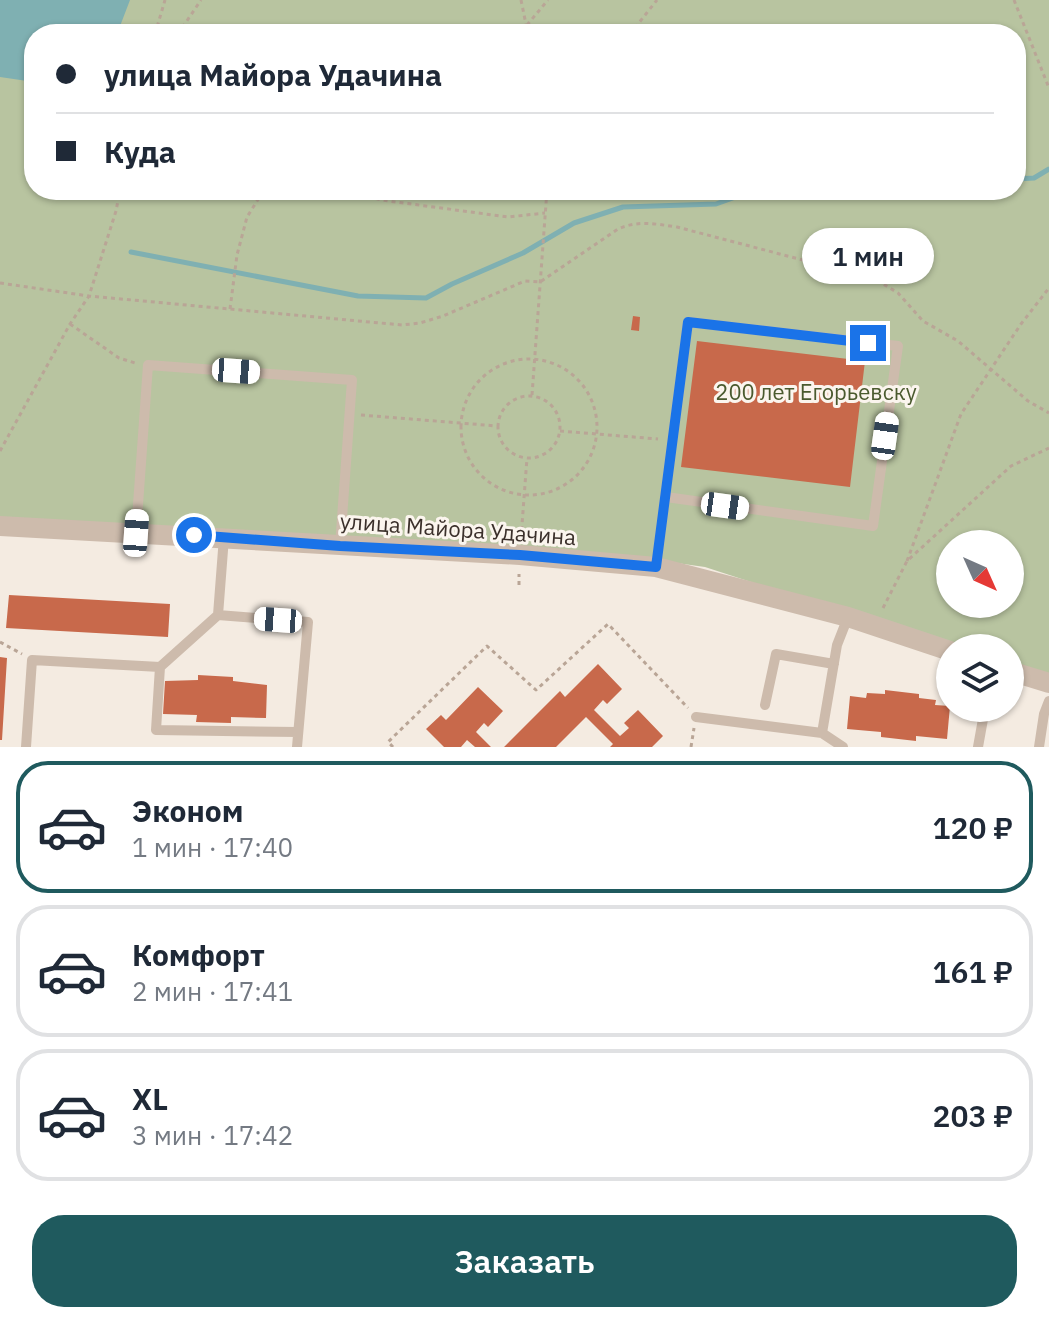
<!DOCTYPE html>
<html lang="ru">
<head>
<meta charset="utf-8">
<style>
  body { margin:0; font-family:"IBM Plex Sans",sans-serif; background:#f2f2f3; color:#1f2937; height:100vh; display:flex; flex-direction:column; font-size:30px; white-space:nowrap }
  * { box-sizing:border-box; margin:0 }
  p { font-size:26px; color:#747a83 }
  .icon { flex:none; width:44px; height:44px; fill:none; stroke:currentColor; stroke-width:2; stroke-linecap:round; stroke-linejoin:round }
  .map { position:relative; height:747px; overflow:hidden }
  .panel { display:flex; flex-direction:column; background:#fff; flex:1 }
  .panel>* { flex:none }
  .banner { position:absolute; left:24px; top:24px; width:1002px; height:176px; border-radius:32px; box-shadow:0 2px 6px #0004; display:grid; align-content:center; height:176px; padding:0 32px; background:#fff }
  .needle { width:52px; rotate:135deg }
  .controls { position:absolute; left:936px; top:530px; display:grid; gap:16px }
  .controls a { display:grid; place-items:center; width:88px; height:88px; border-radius:50%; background:#fff; box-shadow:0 2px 6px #0004; font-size:40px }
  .end { position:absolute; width:36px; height:36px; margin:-18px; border:10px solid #1a73e8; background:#fff; box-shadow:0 0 0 4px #fff }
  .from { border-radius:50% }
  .bubble { position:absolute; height:56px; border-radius:28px; background:#fff; box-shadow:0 2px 6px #0004; font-size:26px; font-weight:600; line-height:56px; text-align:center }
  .car { position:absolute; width:24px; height:48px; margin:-24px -12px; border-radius:10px; box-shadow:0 0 6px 2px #0007; background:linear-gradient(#fff 24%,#345 0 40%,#fff 0 76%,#345 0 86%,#fff 0) }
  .banner b { display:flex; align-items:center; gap:28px; height:76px; font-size:30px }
  .banner b+b { border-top:2px solid #e0e1e3 }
  .banner i { width:20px; height:20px; background:#1f2937 }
  ul { padding:14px 0 0; list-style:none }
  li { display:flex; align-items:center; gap:24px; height:132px; margin:0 16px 12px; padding:0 16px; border:4px solid #e0e1e3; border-radius:32px }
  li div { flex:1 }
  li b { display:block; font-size:30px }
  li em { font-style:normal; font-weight:600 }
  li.on { border-color:#1f5a5e }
  li>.icon { width:72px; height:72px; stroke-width:1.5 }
  .primary-button { display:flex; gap:16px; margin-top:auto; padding:16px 32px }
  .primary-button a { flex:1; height:92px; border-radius:32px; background:#1f5a5e; color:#fff; font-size:32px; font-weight:600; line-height:92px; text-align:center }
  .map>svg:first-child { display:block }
  .green { fill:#b8c4a0; fill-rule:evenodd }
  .water { fill:#7fb0b2 }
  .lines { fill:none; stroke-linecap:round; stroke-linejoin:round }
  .stream { stroke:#7fb0b2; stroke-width:5 }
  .building { fill:#c8694b }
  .path { stroke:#b9a596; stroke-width:3; stroke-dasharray:4 4; stroke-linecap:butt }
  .lane { stroke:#cdbbac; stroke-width:10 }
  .street { stroke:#cdbbac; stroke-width:20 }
  .route { stroke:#1a73e8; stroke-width:10 }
  .labels { text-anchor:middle; stroke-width:6; stroke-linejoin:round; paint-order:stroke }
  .park-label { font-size:22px; fill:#4a5a2e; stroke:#fbf5ee }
  .street-label { font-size:22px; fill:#3b302b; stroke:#fbf5ee }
</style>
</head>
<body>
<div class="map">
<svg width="1049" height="747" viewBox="0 0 1049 747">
  <rect width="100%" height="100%" fill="#f4ebe1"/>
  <path class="green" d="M 0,0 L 1049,0 L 1049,679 L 1010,666 L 1010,648 L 954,648 L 705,567 L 641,558 L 0,519 ZM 34,34 L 1016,34 L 1016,190 L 34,190 ZM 950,544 L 1010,544 L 1010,604 L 950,604 Z"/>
  <path class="water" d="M 0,0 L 130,0 L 117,34 L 34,34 L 34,82 L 0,77 Z"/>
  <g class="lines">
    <path class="stream" d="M 1016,179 L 1034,178 L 1049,169
      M 131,252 L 358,296 L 426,298 L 452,284 L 523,253 L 574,223 L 623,207 L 716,204 L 755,190"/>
  </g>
  <path class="building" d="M 633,316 L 640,317 L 639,331 L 631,330 Z
    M 697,341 L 865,361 L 850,487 L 681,467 Z
    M 9,595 L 170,604 L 168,637 L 6,628 Z
    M 0,657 L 7,658 L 2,740 L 0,740 Z
    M 598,664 L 622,689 L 607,704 L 603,700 L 594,710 L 620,736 L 629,728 L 624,723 L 638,710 L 663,736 L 652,747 L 610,747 L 613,744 L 586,717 L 556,747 L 504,747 L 560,691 L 565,697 Z
    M 198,675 L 233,677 L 233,681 L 267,685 L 266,718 L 231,717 L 231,723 L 196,722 L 197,715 L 163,714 L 165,681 L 198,680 Z
    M 478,687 L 503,711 L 488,727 L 484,723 L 476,732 L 491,747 L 475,747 L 467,740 L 461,747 L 444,747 L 426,729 L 441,715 L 446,720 Z
    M 885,690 L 919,694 L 919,698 L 936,700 L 935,705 L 950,706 L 947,739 L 916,736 L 916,741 L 881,737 L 881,732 L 847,729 L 850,696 L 866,698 L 867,693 L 885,694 Z"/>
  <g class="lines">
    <path class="path" d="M 521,0 L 528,34
      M 1014,0 L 1049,88
      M 527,25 L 548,0
      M 155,34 L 165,0
      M 178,34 L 201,0
      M 630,34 L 657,0
      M 345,190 L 381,200 L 508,217 L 545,213
      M 0,283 L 89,296 L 402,325 L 420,323 L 443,316 L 525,281 L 540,282 L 618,229 C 638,220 656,224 677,227 L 875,279 L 898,293 L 923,321 L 958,341 L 1028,401 L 1049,413
      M 230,309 L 237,255 L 247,217 L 264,190
      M 70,324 L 119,358 L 135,363
      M461 427a68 68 0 1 1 136 0a68 68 0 1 1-136 0Z
      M 532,395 L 547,190
      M498 427a31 31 0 1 1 62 0a31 31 0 1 1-62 0Z
      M 361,415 L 497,426
      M 560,431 L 658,439
      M 0,451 L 70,324 L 89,296 L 116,211 L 120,190
      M 521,538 L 527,458
      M 907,561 L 961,414 L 1021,324 L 1049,288
      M 519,585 L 519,574
      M 883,608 L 907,561 L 1011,466 L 1049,448
      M 0,642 L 22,654
      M 393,747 L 388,742 L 487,646 L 536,690 L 608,624 L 688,708
      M 691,747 L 694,728"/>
    <path class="lane" d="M 136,533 L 148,365 L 352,380 L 340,546
      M 224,537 L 218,615 L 308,622 L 297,747
      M 656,567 L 688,322 L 898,346 L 873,526 L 666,497
      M 160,667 L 156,730 L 298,732
      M 765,705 L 776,654 L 834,664
      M 696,717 L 822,733
      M 26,747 L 32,660 L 160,667 L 218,615
      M 843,747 L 822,733 L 837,645 L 848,617
      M 978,747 L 985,708
      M 1039,747 L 1044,714 L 1049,701"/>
    <path class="street" d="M 0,526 L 520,555 L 656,567 L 848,617 L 950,651
      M 1010,671 L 1049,683"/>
  </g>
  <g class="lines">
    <path class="route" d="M 194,535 L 340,546 L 520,555 L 656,567 L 688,322 L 868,343"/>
  </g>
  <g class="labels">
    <g class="park-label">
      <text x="816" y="400">200 лет Егорьевску</text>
    </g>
    <g class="street-label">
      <text transform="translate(458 529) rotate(4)" y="8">улица Майора Удачина</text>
    </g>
  </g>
</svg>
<div class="controls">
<a><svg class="needle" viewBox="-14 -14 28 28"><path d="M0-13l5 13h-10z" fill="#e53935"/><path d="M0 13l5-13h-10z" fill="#747a83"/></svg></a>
<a><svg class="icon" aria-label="layers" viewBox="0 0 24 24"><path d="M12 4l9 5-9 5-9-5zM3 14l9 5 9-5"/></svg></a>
</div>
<i class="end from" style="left:194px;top:535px"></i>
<i class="end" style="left:868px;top:343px"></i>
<div class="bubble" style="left:802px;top:228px;width:132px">1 мин</div>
<i class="car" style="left:236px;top:371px;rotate:94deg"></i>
<i class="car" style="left:885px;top:436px;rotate:8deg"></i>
<i class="car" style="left:725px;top:506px;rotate:98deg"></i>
<i class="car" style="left:136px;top:533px;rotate:4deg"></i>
<i class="car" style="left:278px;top:620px;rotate:274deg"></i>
<div class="banner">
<b><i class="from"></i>улица Майора Удачина</b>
<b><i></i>Куда</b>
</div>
</div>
<section class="panel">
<ul>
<li class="on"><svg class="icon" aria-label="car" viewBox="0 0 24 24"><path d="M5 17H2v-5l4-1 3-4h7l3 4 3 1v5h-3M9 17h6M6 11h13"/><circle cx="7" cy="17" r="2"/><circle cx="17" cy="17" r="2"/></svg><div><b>Эконом</b><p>1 мин · 17:40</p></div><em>120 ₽</em></li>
<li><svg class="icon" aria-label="car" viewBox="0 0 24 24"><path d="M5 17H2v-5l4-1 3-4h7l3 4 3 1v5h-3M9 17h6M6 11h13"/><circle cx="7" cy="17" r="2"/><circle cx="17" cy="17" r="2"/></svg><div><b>Комфорт</b><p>2 мин · 17:41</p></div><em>161 ₽</em></li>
<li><svg class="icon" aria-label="car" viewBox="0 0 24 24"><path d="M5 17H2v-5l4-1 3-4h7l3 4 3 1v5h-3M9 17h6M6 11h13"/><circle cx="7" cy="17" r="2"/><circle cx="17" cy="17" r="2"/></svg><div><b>XL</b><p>3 мин · 17:42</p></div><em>203 ₽</em></li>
</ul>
<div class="primary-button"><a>Заказать</a></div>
</section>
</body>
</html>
